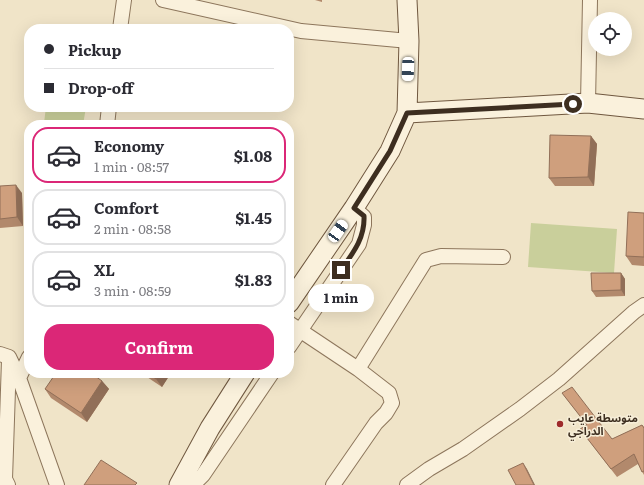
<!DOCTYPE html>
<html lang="en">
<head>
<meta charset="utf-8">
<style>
  body { margin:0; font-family:Literata,"Noto Sans Arabic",serif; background:#f7f7f7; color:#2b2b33; height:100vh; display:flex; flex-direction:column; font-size:15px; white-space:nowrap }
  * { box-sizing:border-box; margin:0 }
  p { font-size:13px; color:#7c7c81 }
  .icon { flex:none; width:22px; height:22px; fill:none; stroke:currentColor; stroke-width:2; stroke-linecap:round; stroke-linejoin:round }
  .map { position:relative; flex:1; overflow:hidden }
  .sheet { position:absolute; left:24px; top:120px; width:270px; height:258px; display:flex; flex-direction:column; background:#fff; border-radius:16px; box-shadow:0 4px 16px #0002 }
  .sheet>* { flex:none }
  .top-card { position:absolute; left:24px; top:24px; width:270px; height:88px; border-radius:16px; box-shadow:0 4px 16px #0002; display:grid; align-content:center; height:88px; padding:0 20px; background:#fff }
  .fabs { position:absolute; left:588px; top:12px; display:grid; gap:8px }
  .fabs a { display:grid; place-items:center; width:44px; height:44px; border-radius:50%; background:#fff; box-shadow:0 4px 16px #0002; font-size:20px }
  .end { position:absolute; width:18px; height:18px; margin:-9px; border:5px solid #3d2e20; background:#fff; box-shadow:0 0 0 2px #fff }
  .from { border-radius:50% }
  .bubble { position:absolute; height:28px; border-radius:14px; background:#fff; box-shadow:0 4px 16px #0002; font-size:13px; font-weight:700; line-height:28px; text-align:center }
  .car { position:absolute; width:12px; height:24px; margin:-12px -6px; border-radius:5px; box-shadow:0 0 3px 1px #0007; background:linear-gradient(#fff 24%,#345 0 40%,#fff 0 76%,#345 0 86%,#fff 0) }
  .top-card b { display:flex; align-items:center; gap:14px; height:38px; font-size:15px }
  .top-card b+b { border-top:1px solid #e1e1e2 }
  .top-card i { width:10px; height:10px; background:#2b2b33 }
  ul { padding:7px 0 0; list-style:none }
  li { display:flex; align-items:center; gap:12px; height:56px; margin:0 8px 6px; padding:0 12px; border:2px solid #e1e1e2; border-radius:16px }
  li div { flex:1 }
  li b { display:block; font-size:15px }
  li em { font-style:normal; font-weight:700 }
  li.current { border-color:#db2777 }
  li>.icon { width:36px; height:36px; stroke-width:1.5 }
  .button { display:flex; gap:8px; margin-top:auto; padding:8px 20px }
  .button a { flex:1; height:46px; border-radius:16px; background:#db2777; color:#fff; font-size:16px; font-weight:700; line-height:46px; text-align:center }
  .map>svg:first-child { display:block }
  .green { fill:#c9cf9b }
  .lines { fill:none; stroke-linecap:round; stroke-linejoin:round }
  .minor-casing { stroke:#8d765c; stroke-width:16 }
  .secondary-casing { stroke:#6f573f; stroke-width:21 }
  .minor { stroke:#faf1dc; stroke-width:14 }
  .secondary { stroke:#faf1dc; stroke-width:19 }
  .wall { fill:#b2896c }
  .shaded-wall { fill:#916f58 }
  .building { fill:#cf9f7d; stroke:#916f58 }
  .route { stroke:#3d2e20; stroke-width:5 }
  .poi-dot { fill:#9e2a2b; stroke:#f7eed8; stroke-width:1.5 }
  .labels { text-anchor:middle; stroke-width:3; stroke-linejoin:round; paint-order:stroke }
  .poi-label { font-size:11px; font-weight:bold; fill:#3d2e20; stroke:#f7eed8; text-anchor:start }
</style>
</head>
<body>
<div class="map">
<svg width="644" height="485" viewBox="0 0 644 485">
  <rect width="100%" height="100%" fill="#f0e4c8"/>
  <path class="green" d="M 46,107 L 86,107 L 83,125 L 60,125 L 44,123 Z
    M 531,223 L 617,229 L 614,273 L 528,267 Z"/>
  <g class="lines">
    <defs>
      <path id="minor" d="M 163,0 L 301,31 L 409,41
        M 120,29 L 124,0
        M 588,103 L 590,0
        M 107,125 L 109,107
        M 289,323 L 358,369 L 389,393 L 392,403 L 386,413 L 376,423 L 333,485
        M 289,347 L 359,244 L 364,225 L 364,217 L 354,208
        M 0,354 L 9,357 L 19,378 L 57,485
        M 358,369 L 426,260 L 441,256 L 503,257
        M 19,378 L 29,357
        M 8,485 L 5,479 L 9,360
        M 190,485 L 197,481 L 203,475 L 272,373
        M 407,485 L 429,469 L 463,449 L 520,409 L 559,379 L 634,312 L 644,305"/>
      <path id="secondary" d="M 407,113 L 588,103 L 644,109
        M 289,303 L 354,208 L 390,151 L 407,113 L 409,41 L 407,0
        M 179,485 L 210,428 L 245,373"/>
    </defs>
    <use href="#minor" class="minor-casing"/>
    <use href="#secondary" class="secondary-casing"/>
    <use href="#minor" class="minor"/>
    <use href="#secondary" class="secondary"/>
  </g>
  <path class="wall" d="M 315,0 L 322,0 L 322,2 Z
    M 591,136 L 597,144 L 594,186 L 555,186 L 549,178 Z
    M 0,186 L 22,193 L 23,226 L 0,228 Z
    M 644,213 L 644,266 L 632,265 L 626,256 Z
    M 621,273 L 625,279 L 625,296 L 596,297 L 592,291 Z
    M 141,373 L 171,373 L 162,387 Z
    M 102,381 L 109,389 L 87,422 L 51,398 L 45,389 Z
    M 562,393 L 612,439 L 642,425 L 644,427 L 644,475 L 638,464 L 617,477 L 580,429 L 587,425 Z"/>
  <path class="shaded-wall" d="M 591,136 L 597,144 L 594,186 L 588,177 Z
    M 16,185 L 22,193 L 23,226 L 17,217 Z
    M 621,273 L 625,279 L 625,296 L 621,290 Z
    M 159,373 L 171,373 L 162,387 L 156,379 Z
    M 102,381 L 109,389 L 87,422 L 81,413 Z
    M 523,463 L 527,469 L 535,485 L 534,485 Z"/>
  <path class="building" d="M 550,135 L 591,136 L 588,177 L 549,178 Z
    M 16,185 L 17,217 L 0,219 L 0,186 Z
    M 628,212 L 644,213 L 644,257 L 626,256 Z
    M 591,273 L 621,273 L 621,290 L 592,291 Z
    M 56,373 L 91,373 L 102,381 L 81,413 L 45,389 Z
    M 148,373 L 159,373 L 156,379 Z
    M 572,387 L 612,439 L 642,425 L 644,428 L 644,471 L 642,472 L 634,454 L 611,469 L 580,429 L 587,425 L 562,393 Z
    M 101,460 L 137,483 L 135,485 L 84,485 Z
    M 523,463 L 534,485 L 516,485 L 508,470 Z"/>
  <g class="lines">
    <path class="route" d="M 341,270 C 353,253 365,238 364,216 L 354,208 L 390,151 L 407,113 L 573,104"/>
  </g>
  <circle class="poi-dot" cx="560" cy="424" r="4"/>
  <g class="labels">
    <g class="poi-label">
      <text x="568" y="422">متوسطة عايب<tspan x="568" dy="13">الدراجي</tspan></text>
    </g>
  </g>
</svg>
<div class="fabs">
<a><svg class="icon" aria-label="locate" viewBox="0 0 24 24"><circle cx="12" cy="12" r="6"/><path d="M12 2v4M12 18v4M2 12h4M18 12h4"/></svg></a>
</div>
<i class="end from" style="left:573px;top:104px"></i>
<i class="end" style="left:341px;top:270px"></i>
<div class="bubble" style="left:308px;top:284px;width:66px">1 min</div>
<i class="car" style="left:408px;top:69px;rotate:182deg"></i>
<i class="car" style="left:338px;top:231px;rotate:35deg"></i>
<div class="top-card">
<b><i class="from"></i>Pickup</b>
<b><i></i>Drop-off</b>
</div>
<section class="sheet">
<ul>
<li class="current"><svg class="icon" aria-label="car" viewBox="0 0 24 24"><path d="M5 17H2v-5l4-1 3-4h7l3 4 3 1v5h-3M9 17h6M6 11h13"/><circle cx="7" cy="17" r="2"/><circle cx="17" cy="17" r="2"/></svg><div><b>Economy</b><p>1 min · 08:57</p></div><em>$1.08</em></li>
<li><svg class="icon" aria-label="car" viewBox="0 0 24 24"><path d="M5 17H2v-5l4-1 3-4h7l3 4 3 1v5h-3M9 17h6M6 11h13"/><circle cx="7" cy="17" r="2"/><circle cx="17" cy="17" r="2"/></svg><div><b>Comfort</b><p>2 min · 08:58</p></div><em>$1.45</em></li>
<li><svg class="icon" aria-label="car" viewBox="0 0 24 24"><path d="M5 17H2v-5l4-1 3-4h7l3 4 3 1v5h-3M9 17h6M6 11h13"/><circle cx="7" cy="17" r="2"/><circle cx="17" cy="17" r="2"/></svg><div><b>XL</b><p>3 min · 08:59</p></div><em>$1.83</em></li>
</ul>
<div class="button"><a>Confirm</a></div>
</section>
</div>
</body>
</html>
